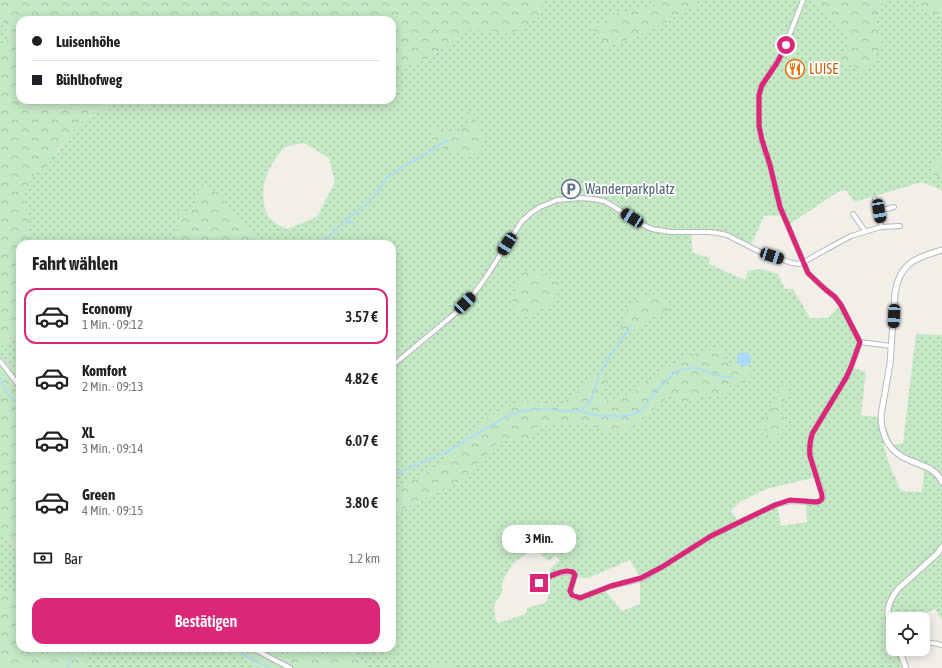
<!DOCTYPE html>
<html lang="de">
<head>
<meta charset="utf-8">
<style>
  body { margin:0; font-family:"Asap Condensed",sans-serif; background:#f6f6f6; color:#202124; height:100vh; display:flex; flex-direction:column; font-size:15px; white-space:nowrap }
  * { box-sizing:border-box; margin:0 }
  p { font-size:13px; color:#757577 }
  .icon { flex:none; width:22px; height:22px; fill:none; stroke:currentColor; stroke-width:2; stroke-linecap:round; stroke-linejoin:round }
  .map { position:relative; flex:1; overflow:hidden }
  .drawer { position:absolute; left:16px; top:240px; width:380px; height:412px; display:flex; flex-direction:column; background:#fff; border-radius:12px; box-shadow:0 2px 10px #0003 }
  .drawer>* { flex:none }
  .top-card { position:absolute; left:16px; top:16px; width:380px; height:88px; border-radius:12px; box-shadow:0 2px 10px #0003; display:grid; align-content:center; height:88px; padding:0 16px; background:#fff }
  .fabs { position:absolute; left:886px; top:612px; display:grid; gap:8px }
  .fabs a { display:grid; place-items:center; width:44px; height:44px; border-radius:8px; background:#fff; box-shadow:0 2px 10px #0003; font-size:20px }
  .end { position:absolute; width:18px; height:18px; margin:-9px; border:5px solid #db2777; background:#fff; box-shadow:0 0 0 2px #fff }
  .from { border-radius:50% }
  .bubble { position:absolute; height:28px; border-radius:12px; background:#fff; box-shadow:0 2px 10px #0003; font-size:13px; font-weight:600; line-height:28px; text-align:center }
  .car { position:absolute; width:12px; height:24px; margin:-12px -6px; border-radius:5px; box-shadow:0 0 3px 1px #0007; background:linear-gradient(#222 24%,#8ab4d8 0 40%,#222 0 76%,#8ab4d8 0 86%,#222 0) }
  .top-card b { display:flex; align-items:center; gap:14px; height:38px; font-size:15px }
  .top-card b+b { border-top:1px solid #e0e0e0 }
  .top-card i { width:10px; height:10px; background:#202124 }
  ul { padding:0; list-style:none }
  li { display:flex; align-items:center; gap:12px; height:56px; margin:0 8px 6px; padding:0 8px; border:2px solid transparent; border-radius:12px }
  li div { flex:1 }
  li b { display:block; font-size:15px }
  li em { font-style:normal; font-weight:600 }
  li.current { border-color:#db2777 }
  li>.icon { width:36px; height:36px; stroke-width:1.5 }
  h2 { padding:0 16px; font-size:18px; line-height:48px }
  .pay { display:flex; align-items:center; gap:10px; height:44px; padding:0 16px; font-size:15px }
  .pay p { margin-inline-start:auto }
  .cta { display:flex; gap:8px; margin-top:auto; padding:8px 16px }
  .cta a { flex:1; height:46px; border-radius:12px; background:#db2777; color:#fff; font-size:16px; font-weight:600; line-height:46px; text-align:center }
  .map>svg:first-child { display:block }
  .grass { fill:url(#grass-dots); fill-rule:evenodd }
  .forest { fill:url(#forest-crowns) }
  .water { fill:#aadaff }
  .lines { fill:none; stroke-linecap:round; stroke-linejoin:round }
  .stream { stroke:#aadaff; stroke-width:1.5 }
  .minor-casing { stroke:#b5b8bc; stroke-width:6 }
  .tertiary-casing { stroke:#b5b8bc; stroke-width:7 }
  .minor { stroke:#fff; stroke-width:4 }
  .tertiary { stroke:#fff; stroke-width:5 }
  .route { stroke:#db2777; stroke-width:5 }
  .labels { text-anchor:middle; stroke-width:3.5; stroke-linejoin:round; paint-order:stroke }
  .food-label { font-size:14px; fill:#c56008; stroke:#fff; text-anchor:start }
  .service-label { font-size:14px; fill:#4e5e75; stroke:#fff; text-anchor:start }
</style>
</head>
<body>
<div class="map">
<svg width="942" height="668" viewBox="0 0 942 668">
  <defs>
    <pattern id="grass-dots" width="8" height="8" patternUnits="userSpaceOnUse"><rect width="8" height="8" fill="#c5e8c5"/><path d="M2 2h.1M6 6h.1" fill="none" stroke="#a3c0a4" stroke-width="1.8" stroke-linecap="round"/></pattern>
    <pattern id="forest-crowns" width="20" height="18" patternUnits="userSpaceOnUse"><rect width="20" height="18" fill="#c5e8c5"/><path d="M2 6a3 3 0 1 1 6 0M12 15a3 3 0 1 1 6 0" fill="none" stroke="#a3c0a4"/></pattern>
  </defs>
  <rect width="100%" height="100%" fill="#f1efe8"/>
  <path class="grass" d="M 546,0 L 653,0 L 657,6 L 609,15 L 609,24 L 588,25 L 607,47 L 650,31 L 694,6 L 699,0 L 814,0 L 843,30 L 850,43 L 842,52 L 853,63 L 859,75 L 876,53 L 882,40 L 877,28 L 876,20 L 885,0 L 917,0 L 919,9 L 942,15 L 942,155 L 931,167 L 935,177 L 942,175 L 942,190 L 922,182 L 854,202 L 846,190 L 838,192 L 790,224 L 784,215 L 764,216 L 752,243 L 738,241 L 727,235 L 691,232 L 693,253 L 710,258 L 709,264 L 745,280 L 748,271 L 761,269 L 778,274 L 785,289 L 793,289 L 810,318 L 828,318 L 839,307 L 858,342 L 853,368 L 866,372 L 861,415 L 882,418 L 893,445 L 903,443 L 916,334 L 942,335 L 942,620 L 935,609 L 911,619 L 893,619 L 893,627 L 888,629 L 893,642 L 893,649 L 896,649 L 899,655 L 901,668 L 455,668 L 438,658 L 433,668 L 367,668 L 349,648 L 392,648 L 392,525 L 401,510 L 458,483 L 500,441 L 528,439 L 538,426 L 578,423 L 624,435 L 672,393 L 679,405 L 704,394 L 721,396 L 732,383 L 754,367 L 740,367 L 727,362 L 720,347 L 681,359 L 628,395 L 595,403 L 600,373 L 559,407 L 525,400 L 491,415 L 442,463 L 392,491 L 392,244 L 260,244 L 230,213 L 220,194 L 201,182 L 193,210 L 181,213 L 174,244 L 29,244 L 28,219 L 23,194 L 34,174 L 56,155 L 69,136 L 83,121 L 118,100 L 128,100 L 143,108 L 162,100 L 392,100 L 392,71 L 428,59 L 470,29 L 513,34 L 538,18 L 542,4 ZM 304,143 L 329,158 L 335,182 L 317,217 L 287,229 C 283,227 277,225 274,222 C 267,216 265,211 264,203 C 260,180 271,164 284,147 ZM 883,442 L 900,455 L 922,464 L 924,473 L 922,492 L 901,491 L 889,464 ZM 817,477 L 822,499 L 806,501 L 807,522 L 781,526 L 777,503 L 738,521 L 731,511 L 740,502 L 766,489 ZM 534,549 L 549,561 L 555,555 L 560,560 L 551,568 L 549,573 L 550,580 L 547,602 L 527,608 L 526,614 L 498,623 L 495,618 L 494,605 L 502,593 L 502,582 L 513,563 ZM 630,560 L 640,577 L 640,604 L 622,611 L 605,590 L 579,596 C 567,593 574,584 576,576 L 581,578 L 588,578 Z
    M 0,14 L 10,39 L 0,45 Z
    M 20,330 L 20,387 L 0,361 L 0,347 Z
    M 0,533 L 13,545 L 17,555 L 20,555 L 20,592 L 18,595 L 0,591 Z
    M 86,648 L 215,648 L 237,654 L 262,668 L 84,668 L 87,656 Z"/>
  <path class="forest" d="M 0,0 L 546,0 L 542,4 L 538,18 L 513,34 L 470,29 L 428,59 L 392,71 L 392,20 L 20,20 L 20,100 L 118,100 L 83,121 L 69,136 L 44,170 L 34,174 L 23,194 L 28,219 L 29,244 L 20,244 L 20,330 L 0,347 L 0,45 L 10,39 L 0,14 Z
    M 653,0 L 699,0 L 694,6 L 650,31 L 607,47 L 588,25 L 609,24 L 609,15 L 656,6 Z
    M 814,0 L 885,0 C 881,9 874,18 877,28 C 879,35 883,37 882,46 C 876,50 876,54 877,60 L 866,65 L 869,70 L 859,75 L 853,63 L 845,64 L 841,60 L 842,52 L 850,43 L 843,30 Z
    M 917,0 L 942,0 L 942,15 L 919,9 Z
    M 128,100 L 162,100 L 143,108 Z
    M 470,111 L 474,114 L 483,137 L 482,146 L 475,154 L 468,156 L 457,151 L 448,151 L 442,148 L 432,139 L 434,126 L 450,135 L 469,125 L 464,112 Z
    M 942,155 L 942,175 L 935,177 L 931,167 Z
    M 201,182 L 220,194 L 230,213 L 260,244 L 174,244 L 181,213 L 193,210 Z
    M 536,271 L 558,282 L 561,289 L 551,303 L 551,309 C 540,308 537,307 530,316 L 523,317 L 515,309 L 512,297 L 523,272 Z
    M 651,292 L 668,304 L 668,310 L 650,319 L 636,330 L 620,333 L 630,303 Z
    M 720,346 L 727,362 L 740,367 L 754,367 L 745,382 L 732,383 L 721,396 L 704,394 L 679,405 L 671,394 L 624,435 L 578,423 L 538,426 L 528,439 L 500,441 L 458,483 L 401,510 L 392,525 L 392,491 L 442,463 L 491,415 L 525,400 L 559,407 L 600,373 L 609,380 L 596,403 L 628,395 L 681,359 Z
    M 0,361 L 20,387 L 20,555 L 17,555 L 13,545 L 0,533 Z
    M 786,385 L 790,388 L 779,412 L 786,418 L 787,425 L 778,433 L 779,439 L 772,441 L 765,438 L 768,430 L 758,426 L 761,418 L 766,418 C 774,406 776,402 778,387 Z
    M 0,591 L 18,594 L 20,592 L 20,648 L 86,648 L 87,656 L 84,668 L 0,668 Z
    M 215,648 L 349,648 L 367,668 L 262,668 L 237,654 Z
    M 438,658 L 455,668 L 433,668 Z"/>
  <path class="water" d="M737 359a7 7 0 1 1 14 0a7 7 0 1 1-14 0Z"/>
  <g class="lines">
    <path class="stream" d="M 345,221 L 354,224
      M 321,244 L 345,221 L 375,196 L 387,177 L 448,140
      M 0,378 L 7,393 L 20,406
      M 580,411 C 584,408 588,404 591,400 C 595,391 596,382 600,373 C 609,357 620,341 631,326
      M 392,476 L 450,450 L 497,422 L 510,415 L 524,411 L 535,409 L 547,409 L 562,411 L 580,411 L 597,416 L 626,416 L 634,414 L 642,410 L 657,390 L 673,374 L 680,370 L 689,368 L 697,368 L 715,375 L 725,377 L 732,377
      M 229,648 L 233,649 L 269,668
      M 75,649 L 75,648
      M 68,668 L 71,658"/>
    <defs>
      <path id="minor" d="M 803,0 L 782,54 L 762,85 L 759,95 L 759,126 L 761,139 L 770,165 L 780,207 L 808,273 L 817,282 L 835,297 L 841,305 L 860,342 L 891,346
        M 875,199 L 879,211 L 881,227
        M 879,211 L 894,207
        M 853,214 L 865,231
        M 0,361 L 20,387
        M 392,366 L 458,311 L 472,296 L 484,280 L 522,221 L 531,213 L 540,207 L 557,200 L 581,198 L 593,199 L 604,201 L 613,206 L 641,224 L 652,229 L 670,232 L 708,232 L 717,233 L 727,235 L 762,253 L 792,263 L 798,264 L 804,262 L 825,250 L 851,236 L 881,227 L 900,226
        M 535,587 C 545,577 559,570 573,573 L 575,575 L 570,591 L 572,595 L 574,597 L 580,598 L 585,596 L 611,586 L 641,579 L 662,567 L 711,536 L 775,505 L 790,501 L 816,502 L 820,501 L 822,499 L 823,495 L 810,456 C 809,448 810,441 812,434 L 846,378 L 851,367 L 860,342
        M 923,644 C 929,642 936,643 942,645
        M 252,648 L 290,668"/>
      <path id="tertiary" d="M 942,250 C 916,258 900,262 895,293 L 890,364 L 881,415 C 881,436 889,452 909,460 C 922,466 935,467 942,482
        M 893,634 C 886,616 885,605 898,589 L 937,554 L 942,547
        M 899,649 L 906,668"/>
    </defs>
    <use href="#minor" class="minor-casing"/>
    <use href="#tertiary" class="tertiary-casing"/>
    <use href="#minor" class="minor"/>
    <use href="#tertiary" class="tertiary"/>
  </g>
  <g class="lines">
    <path class="route" d="M 539,583 C 546,577 558,572 567,571 C 569,571 571,572 573,572 L 575,575 L 570,591 L 572,595 L 580,598 L 611,586 L 641,578 L 662,567 L 711,536 L 775,505 L 790,500 L 816,502 L 820,501 L 822,499 L 822,495 L 810,456 C 809,448 810,441 812,434 L 846,378 L 851,367 L 860,342 L 841,305 L 835,297 L 826,290 L 808,273 L 780,207 L 770,165 L 762,140 L 759,126 L 759,95 L 762,85 L 777,63 L 786,45"/>
  </g>
  <defs>
    <symbol id="restaurant-ring" viewBox="-11 -11 22 22"><circle r="9.5" fill="#fff" stroke="#e8710a" stroke-width="1.5"/><path d="M-5-6h1v4h1v-4h1v4h1v-4h1v5L-1.5 .5V6h-2V.5L-5-1ZM5-6V6H3V1.5H1.5Q1.5-4 5-6Z" fill="#e8710a"/></symbol>
    <symbol id="parking-ring" viewBox="-11 -11 22 22"><circle r="9.5" fill="#fff" stroke="#5c6f8a" stroke-width="1.5"/><path d="M-3.5-5.5H1a3.5 3.5 0 0 1 0 7H-1V5.5H-3.5ZM-1-3.4V-.6H.8a1.4 1.4 0 0 0 0-2.8Z" fill="#5c6f8a"/></symbol>
  </defs>
  <g fill-rule="evenodd">
    <use href="#restaurant-ring" x="784" y="58" width="22" height="22"/>
    <use href="#parking-ring" x="560" y="178" width="22" height="22"/>
  </g>
  <g class="labels">
    <g class="food-label">
      <text x="809" y="74">LUISE</text>
    </g>
    <g class="service-label">
      <text x="585" y="194">Wanderparkplatz</text>
    </g>
  </g>
</svg>
<div class="fabs">
<a><svg class="icon" aria-label="locate" viewBox="0 0 24 24"><circle cx="12" cy="12" r="6"/><path d="M12 2v4M12 18v4M2 12h4M18 12h4"/></svg></a>
</div>
<i class="end from" style="left:786px;top:45px"></i>
<i class="end" style="left:539px;top:583px"></i>
<div class="bubble" style="left:502px;top:525px;width:74px">3 Min.</div>
<i class="car" style="left:879px;top:211px;rotate:170deg"></i>
<i class="car" style="left:632px;top:218px;rotate:303deg"></i>
<i class="car" style="left:507px;top:244px;rotate:213deg"></i>
<i class="car" style="left:772px;top:256px;rotate:108deg"></i>
<i class="car" style="left:465px;top:303px;rotate:45deg"></i>
<i class="car" style="left:894px;top:316px;rotate:183deg"></i>
<div class="top-card">
<b><i class="from"></i>Luisenhöhe</b>
<b><i></i>Bühlhofweg</b>
</div>
<section class="drawer">
<h2>Fahrt wählen</h2>
<ul>
<li class="current"><svg class="icon" aria-label="car" viewBox="0 0 24 24"><path d="M5 17H2v-5l4-1 3-4h7l3 4 3 1v5h-3M9 17h6M6 11h13"/><circle cx="7" cy="17" r="2"/><circle cx="17" cy="17" r="2"/></svg><div><b>Economy</b><p>1 Min. · 09:12</p></div><em>3.57 €</em></li>
<li><svg class="icon" aria-label="car" viewBox="0 0 24 24"><path d="M5 17H2v-5l4-1 3-4h7l3 4 3 1v5h-3M9 17h6M6 11h13"/><circle cx="7" cy="17" r="2"/><circle cx="17" cy="17" r="2"/></svg><div><b>Komfort</b><p>2 Min. · 09:13</p></div><em>4.82 €</em></li>
<li><svg class="icon" aria-label="car" viewBox="0 0 24 24"><path d="M5 17H2v-5l4-1 3-4h7l3 4 3 1v5h-3M9 17h6M6 11h13"/><circle cx="7" cy="17" r="2"/><circle cx="17" cy="17" r="2"/></svg><div><b>XL</b><p>3 Min. · 09:14</p></div><em>6.07 €</em></li>
<li><svg class="icon" aria-label="car" viewBox="0 0 24 24"><path d="M5 17H2v-5l4-1 3-4h7l3 4 3 1v5h-3M9 17h6M6 11h13"/><circle cx="7" cy="17" r="2"/><circle cx="17" cy="17" r="2"/></svg><div><b>Green</b><p>4 Min. · 09:15</p></div><em>3.80 €</em></li>
</ul>
<div class="pay"><svg class="icon" aria-label="cash" viewBox="0 0 24 24"><path d="M3 7h18v10H3z"/><circle cx="12" cy="12" r="2"/></svg>Bar<p>1.2 km</p></div>
<div class="cta"><a>Bestätigen</a></div>
</section>
</div>
</body>
</html>
